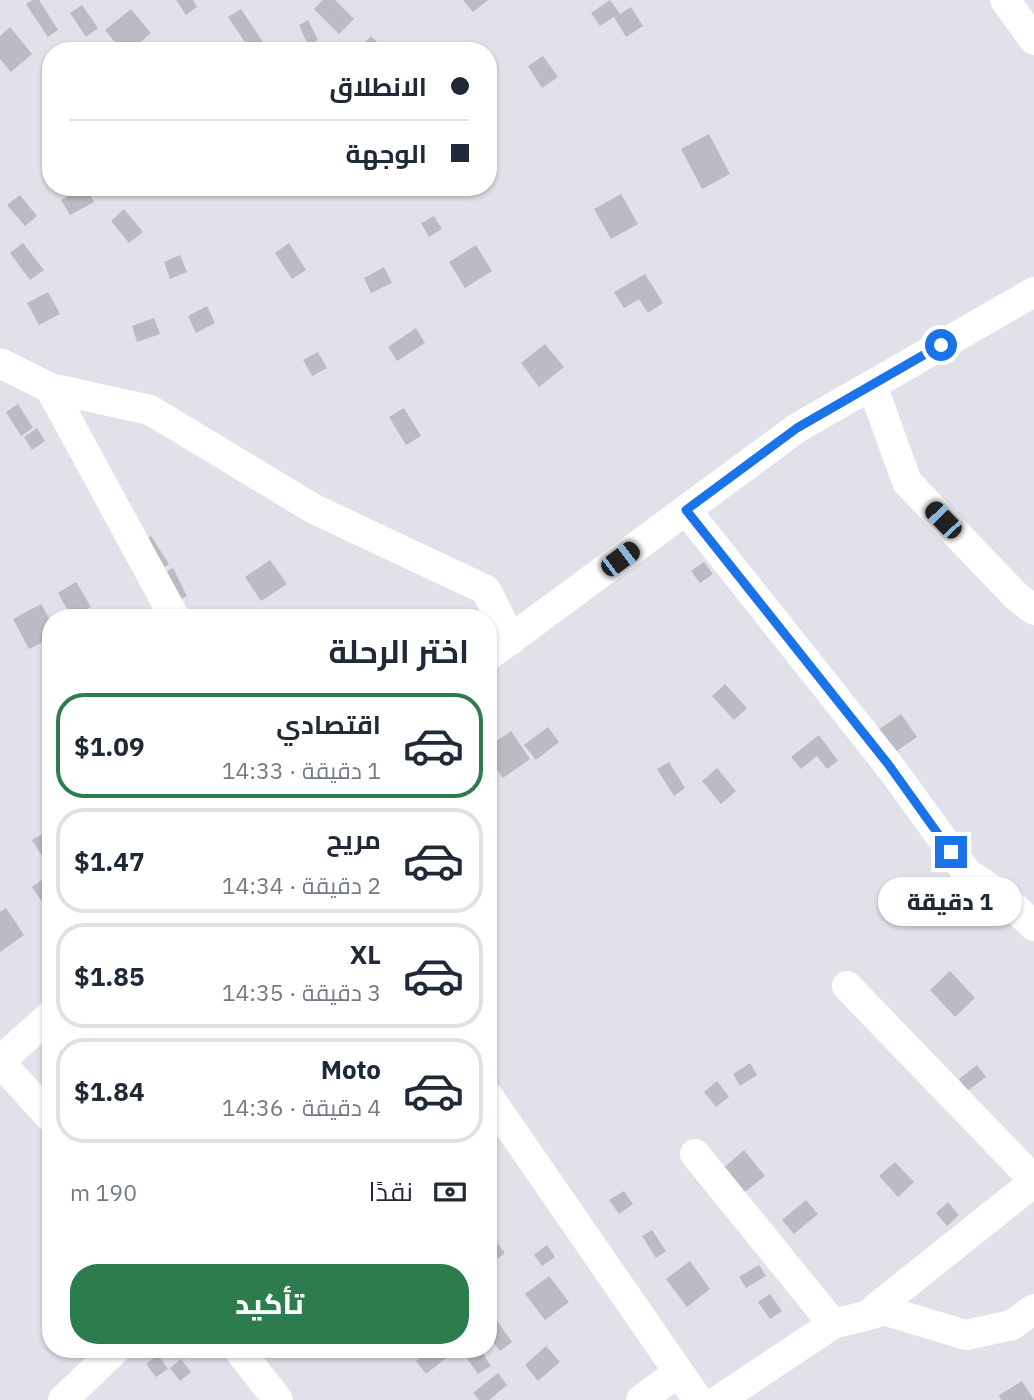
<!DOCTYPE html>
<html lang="ar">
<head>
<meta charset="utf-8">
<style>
  body { margin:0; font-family:"IBM Plex Sans",Cairo,sans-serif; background:#f2f2f3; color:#1f2937; direction:rtl; height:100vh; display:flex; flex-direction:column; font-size:26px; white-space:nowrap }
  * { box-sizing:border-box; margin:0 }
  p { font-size:23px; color:#747a83 }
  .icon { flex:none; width:38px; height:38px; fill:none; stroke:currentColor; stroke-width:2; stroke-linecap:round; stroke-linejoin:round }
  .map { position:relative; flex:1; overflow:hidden; direction:ltr }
  .details { position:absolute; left:42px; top:609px; width:455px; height:749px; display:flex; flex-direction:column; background:#fff; border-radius:28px; box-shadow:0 2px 5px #0004; direction:rtl }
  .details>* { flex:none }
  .top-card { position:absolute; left:42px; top:42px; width:455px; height:154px; border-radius:28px; box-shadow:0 2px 5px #0004; direction:rtl; display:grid; align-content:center; height:154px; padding:0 28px; background:#fff }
  .end { position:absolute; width:32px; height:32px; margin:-16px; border:9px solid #1a73e8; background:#fff; box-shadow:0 0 0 4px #fff }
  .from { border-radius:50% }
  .bubble { position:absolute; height:49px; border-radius:24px; background:#fff; box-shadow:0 2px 5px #0004; font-size:23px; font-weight:800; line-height:49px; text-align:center; direction:rtl }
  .car { position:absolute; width:21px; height:42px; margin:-21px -10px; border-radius:9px; box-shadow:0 0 5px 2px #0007; background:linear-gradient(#222 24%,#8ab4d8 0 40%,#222 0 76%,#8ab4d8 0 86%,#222 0) }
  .top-card b { display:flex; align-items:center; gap:24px; height:66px; font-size:26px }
  .top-card b+b { border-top:2px solid #e0e1e3 }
  .top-card i { width:18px; height:18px; background:#1f2937 }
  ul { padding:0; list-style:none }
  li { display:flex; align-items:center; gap:21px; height:105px; margin:0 14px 10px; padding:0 14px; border:4px solid #e0e1e3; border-radius:28px }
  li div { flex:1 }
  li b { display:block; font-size:26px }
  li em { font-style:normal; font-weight:800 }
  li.on { border-color:#2c7c4d }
  li>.icon { width:63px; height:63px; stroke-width:1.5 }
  h2 { padding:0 28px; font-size:32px; line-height:84px }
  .pay { display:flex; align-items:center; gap:18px; height:77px; padding:0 28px; font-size:26px }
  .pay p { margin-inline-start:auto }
  .primary-button { display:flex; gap:14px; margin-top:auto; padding:14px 28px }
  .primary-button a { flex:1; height:80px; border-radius:28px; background:#2c7c4d; color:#fff; font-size:28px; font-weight:800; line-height:80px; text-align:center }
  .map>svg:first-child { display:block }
  .building { fill:#bbbbc4 }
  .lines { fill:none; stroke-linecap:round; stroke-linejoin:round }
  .street { stroke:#fff; stroke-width:30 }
  .route { stroke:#1a73e8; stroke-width:9 }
</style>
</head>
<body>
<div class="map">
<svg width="1034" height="1400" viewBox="0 0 1034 1400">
  <rect width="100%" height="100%" fill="#e1e1ea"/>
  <path class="building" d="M 32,0 L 39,0 L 58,30 L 48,37 L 26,4 Z
    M 176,0 L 193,0 L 197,7 L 186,15 Z
    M 323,0 L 335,0 L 354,19 L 339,34 L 314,9 Z
    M 463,0 L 488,0 L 473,12 Z
    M 610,0 L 620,14 L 631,7 L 643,26 L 626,37 L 614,17 L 600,26 L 591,13 Z
    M 82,5 L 98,28 L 86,37 L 70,13 Z
    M 131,9 L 151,33 L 130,51 L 122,51 L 105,30 Z
    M 241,9 L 265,45 L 255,51 L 251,51 L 228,17 Z
    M 308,20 L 318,40 L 308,45 L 299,25 Z
    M 10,27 L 32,54 L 11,72 L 0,59 L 0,36 Z
    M 371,36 L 386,51 L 362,51 L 359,48 Z
    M 543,56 L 558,77 L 542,88 L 528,66 Z
    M 709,134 L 730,174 L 702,189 L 681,149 Z
    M 83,187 L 85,187 L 94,202 L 70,215 L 61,200 Z
    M 621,194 L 638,224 L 611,239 L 594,209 Z
    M 20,195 L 37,216 L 25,226 L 7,205 Z
    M 124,209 L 143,232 L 129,243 L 111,221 Z
    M 434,216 L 442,229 L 429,237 L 421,223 Z
    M 23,243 L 44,270 L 30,280 L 10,253 Z
    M 289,243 L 306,270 L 292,279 L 275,253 Z
    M 476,245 L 492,271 L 465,288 L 449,262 Z
    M 180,255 L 187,272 L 170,279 L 164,262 Z
    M 384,267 L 392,283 L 371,293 L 364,278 Z
    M 645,274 L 663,303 L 648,313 L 639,299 L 624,308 L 614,292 Z
    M 48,292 L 60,314 L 39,325 L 27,303 Z
    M 207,306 L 215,323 L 196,333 L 188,316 Z
    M 154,318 L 160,334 L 137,342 L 132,326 Z
    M 416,328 L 425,343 L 397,361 L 388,347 Z
    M 545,344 L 564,367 L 539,387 L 521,363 Z
    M 318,352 L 327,368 L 312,376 L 303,360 Z
    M 18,404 L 33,428 L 21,436 L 6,412 Z
    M 404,408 L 421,436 L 406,445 L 389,417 Z
    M 37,428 L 45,441 L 32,450 L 24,437 Z
    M 151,536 L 169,564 L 155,573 L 137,545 Z
    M 270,560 L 287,584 L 261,601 L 245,577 Z
    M 704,562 L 713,574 L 700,583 L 691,571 Z
    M 173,568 L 187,596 L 174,603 L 159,575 Z
    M 76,582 L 91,607 L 72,618 L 58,593 Z
    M 41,604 L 51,622 L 51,638 L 29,649 L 13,619 Z
    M 725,684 L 747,708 L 734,720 L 712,696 Z
    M 901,714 L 917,737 L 891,755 L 875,732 Z
    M 548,727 L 559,742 L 536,760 L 524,745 Z
    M 511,731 L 530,759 L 503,778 L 488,757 L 488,747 Z
    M 819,735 L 838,761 L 827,769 L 817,756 L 801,769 L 791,757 Z
    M 669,762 L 685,788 L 674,796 L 657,769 Z
    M 717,768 L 736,791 L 721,804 L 702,781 Z
    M 51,829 L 51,865 L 48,866 L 32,840 Z
    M 43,879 L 51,893 L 41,900 L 32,887 Z
    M 6,908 L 24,935 L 0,952 L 0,912 Z
    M 950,971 L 975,998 L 955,1017 L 930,990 Z
    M 750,1063 L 757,1075 L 740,1086 L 733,1074 Z
    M 977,1065 L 986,1077 L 967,1091 L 959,1079 Z
    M 717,1081 L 729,1097 L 716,1107 L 704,1092 Z
    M 744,1150 L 765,1176 L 741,1195 L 721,1170 Z
    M 895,1162 L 914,1182 L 898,1197 L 879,1176 Z
    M 624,1191 L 633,1204 L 619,1214 L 609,1200 Z
    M 806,1200 L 818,1214 L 794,1234 L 782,1220 Z
    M 948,1202 L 959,1215 L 947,1226 L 936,1213 Z
    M 652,1230 L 666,1251 L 656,1258 L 642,1236 Z
    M 488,1231 L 505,1253 L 497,1259 L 488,1248 Z
    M 547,1245 L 555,1257 L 542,1266 L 534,1255 Z
    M 690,1261 L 710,1289 L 687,1307 L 666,1279 Z
    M 759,1265 L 766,1276 L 746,1288 L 739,1277 Z
    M 549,1276 L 569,1302 L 545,1320 L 525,1294 Z
    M 770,1294 L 782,1311 L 770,1319 L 758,1302 Z
    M 495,1318 L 512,1342 L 500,1351 L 488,1334 L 488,1323 Z
    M 546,1346 L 560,1362 L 538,1381 L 525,1365 Z
    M 432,1349 L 439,1349 L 446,1358 L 426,1374 L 416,1361 Z
    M 470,1349 L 480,1349 L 491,1366 L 478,1374 L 464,1354 Z
    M 158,1355 L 168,1369 L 156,1377 L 146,1364 Z
    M 181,1359 L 191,1372 L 180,1381 L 170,1368 Z
    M 498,1373 L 507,1385 L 489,1400 L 479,1400 L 473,1393 Z
    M 1022,1381 L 1034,1400 L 1001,1400 L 999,1395 Z"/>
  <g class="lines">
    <path class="street" d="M 1005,0 L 1034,40
      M 0,363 L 50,388 L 150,410 L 314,509 L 486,590 L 511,640
      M 872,385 L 907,482 L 1015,595 L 1034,610
      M 50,388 L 175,618
      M 686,510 L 888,764 L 967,873 L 1003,897 L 1034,926
      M 488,656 L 797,428 L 1034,292
      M 847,986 L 1034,1180
      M 0,1061 L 51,1015
      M 0,1062 L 51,1118
      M 488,1096 L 698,1400
      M 695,1154 L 833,1324
      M 876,1308 L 966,1335 L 1012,1325 L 1034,1309
      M 238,1349 L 278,1400
      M 63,1400 L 116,1349
      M 641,1400 L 677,1373
      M 719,1400 L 833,1324 L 873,1314 L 876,1308 L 1034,1182"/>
  </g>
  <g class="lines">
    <path class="route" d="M 941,345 L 797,428 L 686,510 L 888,764 L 951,852"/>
  </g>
</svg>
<i class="end from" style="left:941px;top:345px"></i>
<i class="end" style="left:951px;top:852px"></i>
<div class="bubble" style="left:878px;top:877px;width:144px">1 دقيقة</div>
<i class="car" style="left:943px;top:520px;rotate:316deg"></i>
<i class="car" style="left:620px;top:559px;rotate:53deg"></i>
<div class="top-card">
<b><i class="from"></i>الانطلاق</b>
<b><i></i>الوجهة</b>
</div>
<section class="details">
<h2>اختر الرحلة</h2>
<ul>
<li class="on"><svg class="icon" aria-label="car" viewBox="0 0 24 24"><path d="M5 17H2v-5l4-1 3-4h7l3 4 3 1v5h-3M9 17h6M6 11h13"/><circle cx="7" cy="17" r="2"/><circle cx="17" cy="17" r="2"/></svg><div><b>اقتصادي</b><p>1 دقيقة · 14:33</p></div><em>$1.09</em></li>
<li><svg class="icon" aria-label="car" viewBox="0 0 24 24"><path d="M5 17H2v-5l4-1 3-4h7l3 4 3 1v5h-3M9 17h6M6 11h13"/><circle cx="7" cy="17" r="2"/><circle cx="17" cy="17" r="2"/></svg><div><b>مريح</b><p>2 دقيقة · 14:34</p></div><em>$1.47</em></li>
<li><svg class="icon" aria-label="car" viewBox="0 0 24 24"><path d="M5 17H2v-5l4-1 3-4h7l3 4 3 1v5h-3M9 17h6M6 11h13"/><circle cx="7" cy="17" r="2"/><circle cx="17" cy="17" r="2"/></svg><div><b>XL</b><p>3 دقيقة · 14:35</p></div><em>$1.85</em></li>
<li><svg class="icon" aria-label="car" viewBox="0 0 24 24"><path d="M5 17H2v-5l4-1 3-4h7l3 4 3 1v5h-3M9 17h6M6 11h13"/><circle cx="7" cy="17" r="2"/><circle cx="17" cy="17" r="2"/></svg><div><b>Moto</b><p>4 دقيقة · 14:36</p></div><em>$1.84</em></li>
</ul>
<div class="pay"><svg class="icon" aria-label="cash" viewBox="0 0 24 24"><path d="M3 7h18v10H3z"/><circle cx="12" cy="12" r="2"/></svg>نقدًا<p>190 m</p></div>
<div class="primary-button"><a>تأكيد</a></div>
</section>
</div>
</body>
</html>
